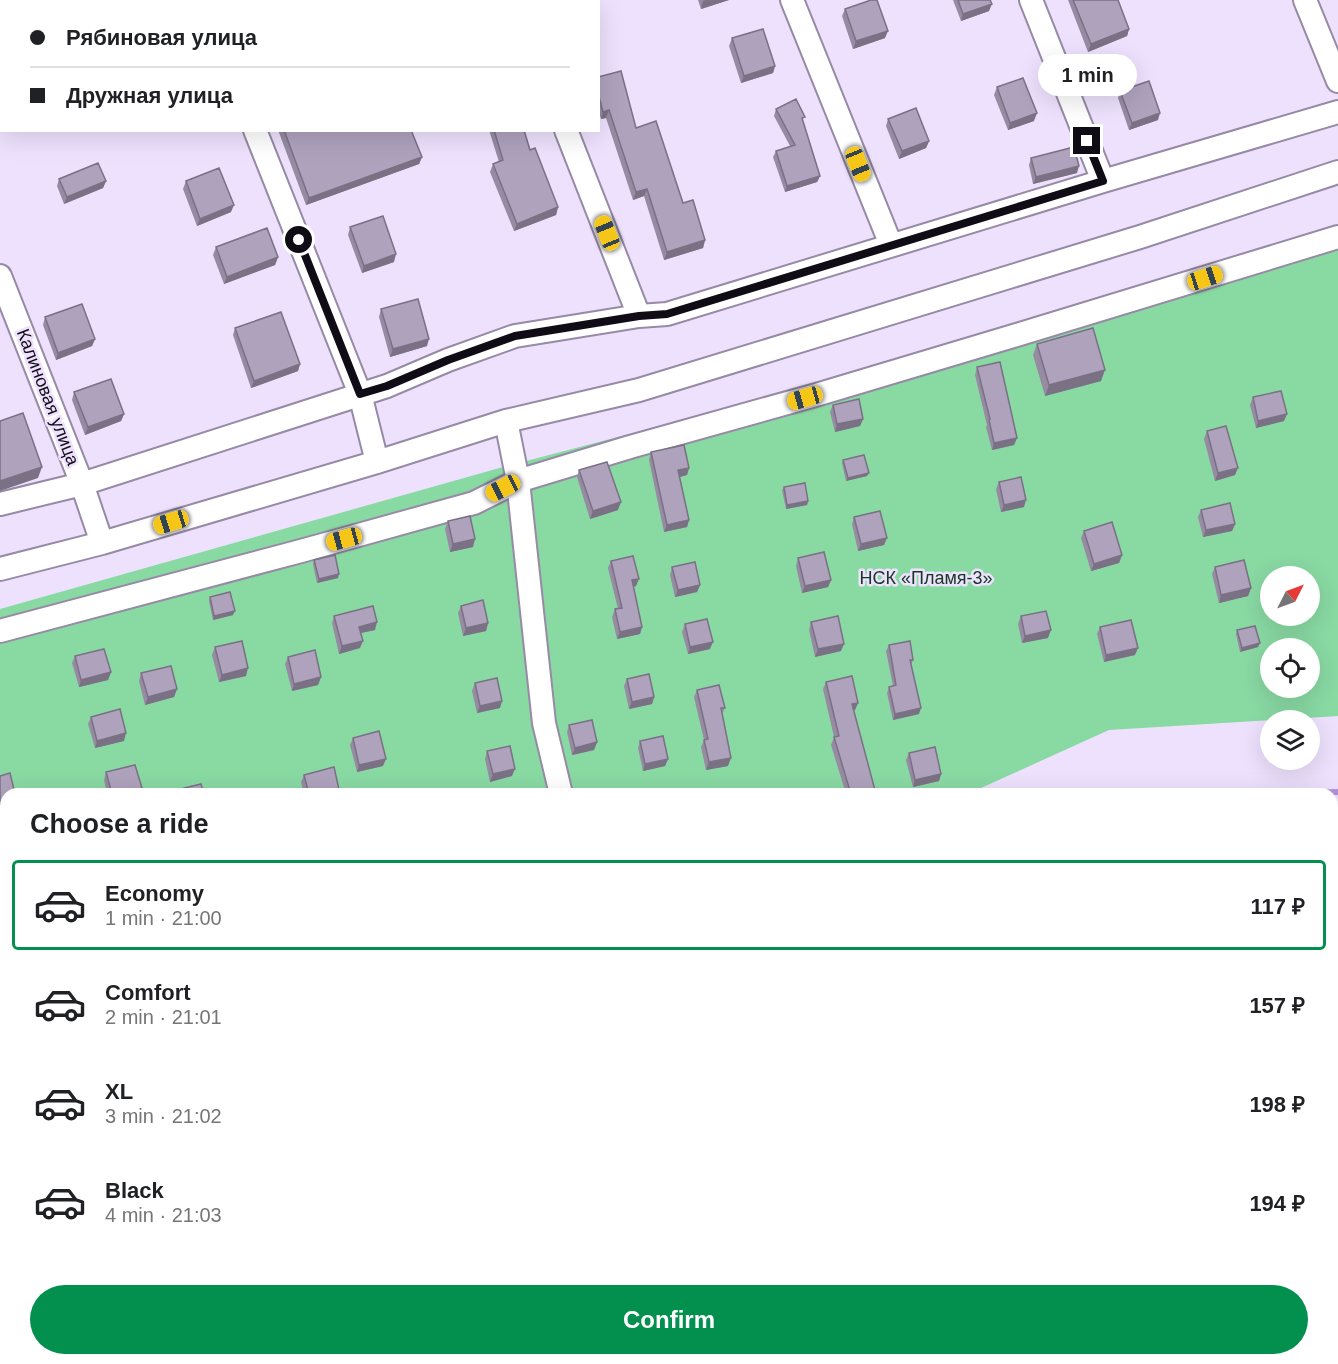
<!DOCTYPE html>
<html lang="en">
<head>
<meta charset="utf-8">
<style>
  body { margin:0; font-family:Helvetica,sans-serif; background:#f2f2f2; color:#202124; height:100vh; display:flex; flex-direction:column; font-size:22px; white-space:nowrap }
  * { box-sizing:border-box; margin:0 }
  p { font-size:20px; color:#757577 }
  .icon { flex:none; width:33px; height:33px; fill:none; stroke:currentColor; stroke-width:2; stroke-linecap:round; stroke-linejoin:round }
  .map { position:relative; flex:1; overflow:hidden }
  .panel { position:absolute; left:0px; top:788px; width:1338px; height:578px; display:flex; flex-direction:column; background:#fff; border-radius:18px 18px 0 0; box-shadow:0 6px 24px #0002 }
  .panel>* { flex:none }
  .top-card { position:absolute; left:0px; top:0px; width:600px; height:132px; box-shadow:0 6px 24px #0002; display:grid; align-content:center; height:132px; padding:0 30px; background:#fff }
  .needle { width:39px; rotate:48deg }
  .tools { position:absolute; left:1260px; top:566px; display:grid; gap:12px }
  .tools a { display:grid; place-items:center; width:60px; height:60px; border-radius:50%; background:#fff; box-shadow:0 6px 24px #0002; font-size:30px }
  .end { position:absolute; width:27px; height:27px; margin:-14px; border:8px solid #100c15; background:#fff; box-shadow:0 0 0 3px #fff }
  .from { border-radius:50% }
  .bubble { position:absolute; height:42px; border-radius:21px; background:#fff; box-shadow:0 6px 24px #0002; font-size:20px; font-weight:600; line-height:42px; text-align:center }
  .car { position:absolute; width:18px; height:36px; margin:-18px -9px; border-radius:8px; box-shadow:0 0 4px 2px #0007; background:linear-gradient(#f5c518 24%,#345 0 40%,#f5c518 0 76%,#345 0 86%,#f5c518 0) }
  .top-card b { display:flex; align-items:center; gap:21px; height:57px; font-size:22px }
  .top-card b+b { border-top:2px solid #e0e0e0 }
  .top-card i { width:15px; height:15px; background:#202124 }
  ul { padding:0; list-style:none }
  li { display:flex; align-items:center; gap:18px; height:90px; margin:0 12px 9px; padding:0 18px; border:3px solid transparent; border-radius:6px }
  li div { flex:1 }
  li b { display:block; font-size:22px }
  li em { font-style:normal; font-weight:600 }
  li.current { border-color:#038f4e }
  li>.icon { width:54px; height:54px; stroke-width:1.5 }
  h2 { padding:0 30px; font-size:27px; line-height:72px }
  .action { display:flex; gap:12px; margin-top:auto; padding:12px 30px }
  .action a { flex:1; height:69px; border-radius:36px; background:#038f4e; color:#fff; font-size:24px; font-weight:600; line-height:69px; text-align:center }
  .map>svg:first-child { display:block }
  .green { fill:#89d9a3; fill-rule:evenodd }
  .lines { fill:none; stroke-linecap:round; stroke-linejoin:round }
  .stream { stroke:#b491dc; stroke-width:6 }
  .minor-casing { stroke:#968aa5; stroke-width:26 }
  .minor { stroke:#fff; stroke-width:22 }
  .wall { fill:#968ba3 }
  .shaded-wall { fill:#7a7184 }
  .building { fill:#aea2bd; stroke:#7a7184; stroke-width:1.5 }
  .route { stroke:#100c15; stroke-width:8 }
  .labels { text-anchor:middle; stroke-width:5; stroke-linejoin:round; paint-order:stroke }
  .street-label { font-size:18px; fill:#100c15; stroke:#ede1fd }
  .park-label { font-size:18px; fill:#153822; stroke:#ede1fd }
</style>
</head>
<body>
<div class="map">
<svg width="1338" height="1364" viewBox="0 0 1338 1364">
  <rect width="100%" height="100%" fill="#ede1fd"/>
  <path class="green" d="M 1338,249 L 1338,716 L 1109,730 L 970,793 L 6,794 L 6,1201 L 0,1201 L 0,609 L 503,467 ZM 1270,576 L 1310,576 L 1310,615 L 1270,615 ZM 1270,648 L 1310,648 L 1310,687 L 1270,687 Z
    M 1332,889 L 1338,891 L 1338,1364 L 0,1364 L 0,1345 L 6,1344 L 6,1359 L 1332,1359 Z"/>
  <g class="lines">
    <path class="stream" d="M 1280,794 L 1338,792
      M 0,1230 L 6,1230"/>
    <defs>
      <path id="minor" d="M 204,0 L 204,2
        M 515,0 L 515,2
        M 792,0 L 891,245
        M 1031,0 L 1103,181
        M 1305,0 L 1338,81
        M 255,130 L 360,394 L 377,462
        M 566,130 L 639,316
        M 0,276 L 82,484 L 102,543
        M 506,421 L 518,481 L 544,723 L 561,794
        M 0,504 L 82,484 L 387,386 L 448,360 L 515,336 L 639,316 L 667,314 L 1103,181 L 1338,112
        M 0,569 L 102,543 L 377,462 L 506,421 L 639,390 L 1140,237 L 1338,172
        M 0,631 L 301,551 L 474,503 L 518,481 L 630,447 L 816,395 L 1020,334 L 1338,237
        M 324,1359 L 329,1364
        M 1092,1359 L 1106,1364
        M 204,1364 L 209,1359"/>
    </defs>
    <use href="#minor" class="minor-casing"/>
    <use href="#minor" class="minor"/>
  </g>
  <path class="wall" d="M 698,0 L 729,0 L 701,9 Z
    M 953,0 L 990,0 L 989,11 L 961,21 Z
    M 1068,0 L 1118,0 L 1129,29 L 1127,36 L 1088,52 Z
    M 845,9 L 885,38 L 853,49 L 842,16 Z
    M 732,38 L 775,66 L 773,73 L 741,83 L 729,46 Z
    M 598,77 L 636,128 L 683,203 L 705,240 L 703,248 L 664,260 L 644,196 L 633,200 L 606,118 L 601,119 L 598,110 Z
    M 997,87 L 1034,121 L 1008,130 L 994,95 Z
    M 1120,91 L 1158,120 L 1129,130 L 1118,98 Z
    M 776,109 L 803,122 L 820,176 L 817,182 L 785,192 L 773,157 L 776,151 L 790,146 L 774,116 Z
    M 888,119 L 929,141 L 926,148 L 899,159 L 886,126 Z
    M 278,130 L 411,130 L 422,157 L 419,164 L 306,205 Z
    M 489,130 L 524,130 L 530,150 L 558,207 L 556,215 L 514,231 L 490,172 L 493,164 L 499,162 Z
    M 1031,158 L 1077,173 L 1033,184 L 1029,165 Z
    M 59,179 L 106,181 L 103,188 L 64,204 L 57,186 Z
    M 186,181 L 231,212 L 197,226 L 183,189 Z
    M 350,227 L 394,262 L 362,273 L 348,235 Z
    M 216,247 L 278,257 L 275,265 L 224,284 L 213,255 Z
    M 381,309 L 427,346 L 390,357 L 379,317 Z
    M 45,317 L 95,339 L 92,346 L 56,360 L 43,325 Z
    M 235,328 L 300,364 L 298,371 L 251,388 L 233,335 Z
    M 1037,344 L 1101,381 L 1045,396 L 1033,355 Z
    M 977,367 L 1017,438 L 1014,445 L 992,450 L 986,427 L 987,425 L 975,375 Z
    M 74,392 L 124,414 L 121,421 L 85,435 L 72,400 Z
    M 1253,397 L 1284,421 L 1256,428 L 1250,405 Z
    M 833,405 L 863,419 L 860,426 L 835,432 L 830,412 Z
    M 1207,431 L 1235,475 L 1215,481 L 1204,439 Z
    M 651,452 L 689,468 L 687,475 L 680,477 L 689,520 L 687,527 L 664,532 L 649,460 Z
    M 843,460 L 867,476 L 846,481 L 842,463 Z
    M 579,470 L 618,510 L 590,519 L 577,477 Z
    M 999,482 L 1024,507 L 1001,512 L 996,489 Z
    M 784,487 L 808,501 L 807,505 L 786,509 L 782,490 Z
    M 1201,510 L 1235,524 L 1232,531 L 1203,537 L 1198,517 Z
    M 854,517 L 884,545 L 858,551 L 852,524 Z
    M 448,521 L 473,547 L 450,552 L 445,529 Z
    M 1084,531 L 1122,555 L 1119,563 L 1091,571 L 1081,538 Z
    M 798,558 L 831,580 L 828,587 L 802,593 L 796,566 Z
    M 314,560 L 338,578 L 317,583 L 313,564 Z
    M 611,561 L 636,586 L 633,587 L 642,627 L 640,634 L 617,639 L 612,617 L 615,609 L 618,609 L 608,568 Z
    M 672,567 L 700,585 L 697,592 L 675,597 L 670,575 Z
    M 1215,567 L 1251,588 L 1248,596 L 1219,603 L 1212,574 Z
    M 210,597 L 233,615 L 213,620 L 209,601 Z
    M 461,606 L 488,623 L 486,631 L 463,636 L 458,613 Z
    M 334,616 L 375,630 L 361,633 L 360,648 L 339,654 L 332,623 Z
    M 1021,616 L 1048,638 L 1022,643 L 1018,624 Z
    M 811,622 L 841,651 L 815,657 L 809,630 Z
    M 685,624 L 710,649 L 688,654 L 682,632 Z
    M 1100,627 L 1135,655 L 1104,662 L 1097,634 Z
    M 1237,630 L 1258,647 L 1240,652 L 1236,634 Z
    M 889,645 L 913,660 L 911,665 L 919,714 L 893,720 L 887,693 L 889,687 L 893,686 L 886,651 Z
    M 215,647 L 246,676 L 219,682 L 212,655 Z
    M 75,656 L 111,672 L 108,680 L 79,687 L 72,663 Z
    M 288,657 L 321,677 L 318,685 L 292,691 L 285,664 Z
    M 141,673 L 177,689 L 174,697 L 145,705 L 139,681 Z
    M 627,679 L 654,697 L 652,704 L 629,709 L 624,686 Z
    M 826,682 L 858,703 L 855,710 L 854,711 L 876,794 L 846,794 L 831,745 L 834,737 L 823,689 Z
    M 475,683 L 500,708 L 477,713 L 472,691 Z
    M 697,690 L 725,708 L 722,714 L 728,766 L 706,770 L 701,747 L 704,740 L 694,697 Z
    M 91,717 L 124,741 L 95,748 L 88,724 Z
    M 569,725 L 597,742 L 594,750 L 572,755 L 567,732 Z
    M 353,738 L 383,766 L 357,772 L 350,745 Z
    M 640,741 L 668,759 L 665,766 L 643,771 L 638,748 Z
    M 487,751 L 512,776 L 490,782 L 485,759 Z
    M 909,753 L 941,774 L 939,781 L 913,787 L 906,760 Z
    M 106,772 L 142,788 L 140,794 L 107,794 L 104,780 Z
    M 304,775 L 340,794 L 304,794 L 301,782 Z
    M 6,904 L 6,917 L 4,910 Z
    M 6,1116 L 6,1148 L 5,1149 L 0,1129 L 0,1122 L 2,1117 Z
    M 990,1359 L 1010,1364 L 988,1364 Z
    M 1124,1359 L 1146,1359 L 1144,1364 L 1137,1364 Z"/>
  <path class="shaded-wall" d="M 266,0 L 282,0 L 282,2 L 261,2 Z
    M 707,0 L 729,0 L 701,9 L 703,1 Z
    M 992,4 L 989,11 L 961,21 L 963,14 Z
    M 1129,29 L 1127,36 L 1088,52 L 1091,44 Z
    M 888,31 L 885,38 L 853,49 L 856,41 Z
    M 775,66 L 773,73 L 741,83 L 744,76 Z
    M 609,110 L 606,118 L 601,119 L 603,112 Z
    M 1037,113 L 1034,121 L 1008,130 L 1010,123 Z
    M 1160,113 L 1158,120 L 1129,130 L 1132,123 Z
    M 929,141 L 926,148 L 899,159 L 902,151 Z
    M 422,157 L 419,164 L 306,205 L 309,198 Z
    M 1079,166 L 1077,173 L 1033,184 L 1036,177 Z
    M 820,176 L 817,182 L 785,192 L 787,186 Z
    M 106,181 L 103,188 L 64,204 L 67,197 Z
    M 647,189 L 644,196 L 633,200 L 636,192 Z
    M 234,205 L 231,212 L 197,226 L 200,219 Z
    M 558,207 L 556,215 L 514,231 L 517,224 Z
    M 705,240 L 703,248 L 664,260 L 667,252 Z
    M 396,254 L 394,262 L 362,273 L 364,266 Z
    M 278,257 L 275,265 L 224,284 L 227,277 Z
    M 95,339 L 92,346 L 56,360 L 58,353 Z
    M 429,339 L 427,346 L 390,357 L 393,349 Z
    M 300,364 L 298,371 L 251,388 L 254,381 Z
    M 1105,370 L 1101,381 L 1045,396 L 1049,385 Z
    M 124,414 L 121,421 L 85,435 L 88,427 Z
    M 1287,414 L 1284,421 L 1256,428 L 1258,421 Z
    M 863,419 L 860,426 L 835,432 L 837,424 Z
    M 1017,438 L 1014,445 L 992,450 L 994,443 Z
    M 42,467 L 38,478 L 0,491 L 0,481 Z
    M 689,468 L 687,475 L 675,478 L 678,470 Z
    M 1238,468 L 1235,475 L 1215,481 L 1218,473 Z
    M 869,473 L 867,476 L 846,481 L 848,478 Z
    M 1026,500 L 1024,507 L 1001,512 L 1004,505 Z
    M 808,501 L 807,505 L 786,509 L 787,505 Z
    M 621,502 L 618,510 L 590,519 L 593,511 Z
    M 689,520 L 687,527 L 664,532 L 667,525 Z
    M 1235,524 L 1232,531 L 1203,537 L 1206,530 Z
    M 887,538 L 884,545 L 858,551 L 861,544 Z
    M 475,539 L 473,547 L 450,552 L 453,544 Z
    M 1122,555 L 1119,563 L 1091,571 L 1094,564 Z
    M 339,574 L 338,578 L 317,583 L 319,579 Z
    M 639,579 L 636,586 L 629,588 L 632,580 Z
    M 831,580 L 828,587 L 802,593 L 805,586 Z
    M 700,585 L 697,592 L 675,597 L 678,590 Z
    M 1251,588 L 1248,596 L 1219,603 L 1221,595 Z
    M 235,611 L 233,615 L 213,620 L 214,616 Z
    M 377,622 L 375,630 L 356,634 L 359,627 Z
    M 488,623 L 486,631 L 463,636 L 466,628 Z
    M 642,627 L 640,634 L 617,639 L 620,632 Z
    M 1051,630 L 1048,638 L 1022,643 L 1025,636 Z
    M 363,641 L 360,648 L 339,654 L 342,646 Z
    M 713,642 L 710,649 L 688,654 L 690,647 Z
    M 1260,643 L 1258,647 L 1240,652 L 1242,648 Z
    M 844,644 L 841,651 L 815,657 L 818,649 Z
    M 1138,648 L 1135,655 L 1104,662 L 1106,655 Z
    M 248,668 L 246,676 L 219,682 L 222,675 Z
    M 111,672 L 108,680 L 79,687 L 81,680 Z
    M 321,677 L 318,685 L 292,691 L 294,684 Z
    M 177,689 L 174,697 L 145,705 L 148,697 Z
    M 654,697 L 652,704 L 629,709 L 632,702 Z
    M 502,701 L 500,708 L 477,713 L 480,706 Z
    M 858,703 L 855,710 L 850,712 L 852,704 Z
    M 921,708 L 919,714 L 893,720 L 895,714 Z
    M 126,733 L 124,741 L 95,748 L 97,741 Z
    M 597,742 L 594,750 L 572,755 L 575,748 Z
    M 731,758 L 728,766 L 706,770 L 709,762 Z
    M 386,759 L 383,766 L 357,772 L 359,765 Z
    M 668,759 L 665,766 L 643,771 L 645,764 Z
    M 515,769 L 512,776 L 490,782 L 493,774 Z
    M 941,774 L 939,781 L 913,787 L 915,780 Z
    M 142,788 L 140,794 L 122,794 Z
    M 6,856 L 6,862 L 0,864 L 0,857 Z"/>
  <path class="building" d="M 157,0 L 168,0 L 169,2 L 153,2 Z
    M 253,0 L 266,0 L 261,2 L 253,2 Z
    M 537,0 L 576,0 L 576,2 L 537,2 Z
    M 871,0 L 877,0 L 888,31 L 856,41 L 845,9 Z
    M 958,0 L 990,0 L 992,4 L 963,14 Z
    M 1073,0 L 1118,0 L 1129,29 L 1091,44 Z
    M 763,29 L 775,66 L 744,76 L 732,38 Z
    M 621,71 L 636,128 L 656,121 L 683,203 L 693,200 L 705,240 L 667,252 L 647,189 L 636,192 L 609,110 L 603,112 L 598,93 L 598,77 Z
    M 1023,78 L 1037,113 L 1010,123 L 997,87 Z
    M 1149,81 L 1160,113 L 1132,123 L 1120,91 Z
    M 796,99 L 805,117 L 802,118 L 820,176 L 787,186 L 776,151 L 795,145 L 776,109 Z
    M 916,108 L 929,141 L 902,151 L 888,119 Z
    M 284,130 L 411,130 L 422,157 L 309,198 Z
    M 494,130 L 524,130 L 530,150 L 535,148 L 558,207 L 517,224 L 493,164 L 503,160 Z
    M 1074,147 L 1079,166 L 1036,177 L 1031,158 Z
    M 98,163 L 106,181 L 67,197 L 59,179 Z
    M 219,168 L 234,205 L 200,219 L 186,181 Z
    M 383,216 L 396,254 L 364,266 L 350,227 Z
    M 267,228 L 278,257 L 227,277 L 216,247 Z
    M 418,299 L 429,339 L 393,349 L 381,309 Z
    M 82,304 L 95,339 L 58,353 L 45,317 Z
    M 281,312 L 300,364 L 254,381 L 235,328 Z
    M 1093,328 L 1105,370 L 1049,385 L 1037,344 Z
    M 1000,362 L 1017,438 L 994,443 L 989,420 L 990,419 L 977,367 Z
    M 111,379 L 124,414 L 88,427 L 74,392 Z
    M 1281,391 L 1287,414 L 1258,421 L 1253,397 Z
    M 859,399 L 863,419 L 837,424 L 833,405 Z
    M 23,413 L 42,467 L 0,481 L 0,421 Z
    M 1226,426 L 1238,468 L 1218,473 L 1207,431 Z
    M 684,445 L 689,468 L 678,470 L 689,520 L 667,525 L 651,452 Z
    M 864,455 L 869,473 L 848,478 L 843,460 Z
    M 607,462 L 621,502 L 593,511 L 579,470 Z
    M 1021,477 L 1026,500 L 1004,505 L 999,482 Z
    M 805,483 L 808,501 L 787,505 L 784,487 Z
    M 1230,503 L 1235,524 L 1206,530 L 1201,510 Z
    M 880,511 L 887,538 L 861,544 L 854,517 Z
    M 470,516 L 475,539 L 453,544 L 448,521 Z
    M 1112,522 L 1122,555 L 1094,564 L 1084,531 Z
    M 824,552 L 831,580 L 805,586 L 798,558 Z
    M 335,555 L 339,574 L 319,579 L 314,560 Z
    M 633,556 L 639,579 L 632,580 L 642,627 L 620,632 L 615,609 L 622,608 L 611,561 Z
    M 1244,560 L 1251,588 L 1221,595 L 1215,567 Z
    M 695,562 L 700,585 L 678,590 L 672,567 Z
    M 230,592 L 235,611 L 214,616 L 210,597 Z
    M 483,600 L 488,623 L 466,628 L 461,606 Z
    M 373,606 L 377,622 L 359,627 L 363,641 L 342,646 L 334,616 Z
    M 1046,611 L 1051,630 L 1025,636 L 1021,616 Z
    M 838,616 L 844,644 L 818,649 L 811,622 Z
    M 707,619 L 713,642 L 690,647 L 685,624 Z
    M 1131,620 L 1138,648 L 1106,655 L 1100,627 Z
    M 1255,626 L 1260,643 L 1242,648 L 1237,630 Z
    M 242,641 L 248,668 L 222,675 L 215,647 Z
    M 910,641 L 913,660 L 910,660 L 921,708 L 895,714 L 889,687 L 896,685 L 889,645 Z
    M 104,649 L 111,672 L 81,680 L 75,656 Z
    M 315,650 L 321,677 L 294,684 L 288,657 Z
    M 171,666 L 177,689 L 148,697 L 141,673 Z
    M 649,674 L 654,697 L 632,702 L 627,679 Z
    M 852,676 L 858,703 L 852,704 L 876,794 L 848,794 L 848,791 L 850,791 L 834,737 L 839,736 L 826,682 Z
    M 497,678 L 502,701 L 480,706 L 475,683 Z
    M 719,685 L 725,708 L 721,708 L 731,758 L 709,762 L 704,740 L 708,739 L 697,690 Z
    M 120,709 L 126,733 L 97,741 L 91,717 Z
    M 592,720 L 597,742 L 575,748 L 569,725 Z
    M 379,731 L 386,759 L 359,765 L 353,738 Z
    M 663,736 L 668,759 L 645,764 L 640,741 Z
    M 510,746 L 515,769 L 493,774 L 487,751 Z
    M 935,747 L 941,774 L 915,780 L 909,753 Z
    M 135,765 L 142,788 L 122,794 L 112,794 L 106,772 Z
    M 334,767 L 340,794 L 309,794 L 304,775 Z
    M 10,773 L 15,794 L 6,794 L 6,856 L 0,857 L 0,776 Z
    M 201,784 L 204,794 L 172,794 L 172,791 Z
    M 6,1116 L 6,1135 L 2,1117 Z
    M 256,1359 L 289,1359 L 294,1364 L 251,1364 Z
    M 594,1359 L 616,1359 L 614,1364 L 592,1364 Z
    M 991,1359 L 1012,1359 L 1010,1364 L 1005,1364 Z
    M 1052,1359 L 1055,1359 L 1069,1364 L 1050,1364 Z
    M 1182,1359 L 1199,1359 L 1197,1364 L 1180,1364 Z"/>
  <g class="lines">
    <path class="route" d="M 299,240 L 360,394 L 387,386 L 448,360 L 515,336 L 639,316 L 667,314 L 1103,181 L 1087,141"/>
  </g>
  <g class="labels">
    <g class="street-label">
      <text transform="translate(48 397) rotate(69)" y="6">Калиновая улица</text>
    </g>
    <g class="park-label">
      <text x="926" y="584">НСК «Пламя-3»</text>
    </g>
  </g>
</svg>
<div class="tools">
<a><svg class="needle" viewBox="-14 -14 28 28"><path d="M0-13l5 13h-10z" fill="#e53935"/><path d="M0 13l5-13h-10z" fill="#757577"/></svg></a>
<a><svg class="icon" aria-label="locate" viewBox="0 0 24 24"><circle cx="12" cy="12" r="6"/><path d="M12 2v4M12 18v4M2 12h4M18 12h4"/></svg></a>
<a><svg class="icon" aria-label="layers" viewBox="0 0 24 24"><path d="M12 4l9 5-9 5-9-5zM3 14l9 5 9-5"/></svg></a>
</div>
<i class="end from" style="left:299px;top:240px"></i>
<i class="end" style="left:1087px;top:141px"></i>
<div class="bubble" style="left:1038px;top:54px;width:99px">1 min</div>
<i class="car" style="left:858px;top:164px;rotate:158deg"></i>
<i class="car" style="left:607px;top:233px;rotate:338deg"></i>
<i class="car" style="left:1205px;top:278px;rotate:72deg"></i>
<i class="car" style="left:805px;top:398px;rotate:254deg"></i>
<i class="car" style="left:503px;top:488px;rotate:243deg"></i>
<i class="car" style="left:171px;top:522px;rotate:253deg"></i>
<i class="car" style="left:344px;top:539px;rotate:255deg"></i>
<div class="top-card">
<b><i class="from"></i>Рябиновая улица</b>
<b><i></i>Дружная улица</b>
</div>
<section class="panel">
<h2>Choose a ride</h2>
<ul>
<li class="current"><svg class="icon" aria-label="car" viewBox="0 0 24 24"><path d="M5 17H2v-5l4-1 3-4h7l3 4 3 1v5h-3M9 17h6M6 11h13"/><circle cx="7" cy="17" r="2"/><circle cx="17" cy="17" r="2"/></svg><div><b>Economy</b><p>1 min · 21:00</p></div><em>117 ₽</em></li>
<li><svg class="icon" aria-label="car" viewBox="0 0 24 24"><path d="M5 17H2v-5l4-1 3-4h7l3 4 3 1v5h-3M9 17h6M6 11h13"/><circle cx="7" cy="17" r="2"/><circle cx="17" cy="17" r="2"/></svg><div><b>Comfort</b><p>2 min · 21:01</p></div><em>157 ₽</em></li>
<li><svg class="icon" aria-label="car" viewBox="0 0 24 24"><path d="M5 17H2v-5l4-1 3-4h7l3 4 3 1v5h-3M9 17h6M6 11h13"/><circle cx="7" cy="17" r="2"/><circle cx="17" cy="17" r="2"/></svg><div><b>XL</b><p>3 min · 21:02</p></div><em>198 ₽</em></li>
<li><svg class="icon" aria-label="car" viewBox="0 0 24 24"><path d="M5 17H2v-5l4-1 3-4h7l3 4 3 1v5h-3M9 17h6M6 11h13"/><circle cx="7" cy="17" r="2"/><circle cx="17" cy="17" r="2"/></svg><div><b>Black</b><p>4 min · 21:03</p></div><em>194 ₽</em></li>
</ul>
<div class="action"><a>Confirm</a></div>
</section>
</div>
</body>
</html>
